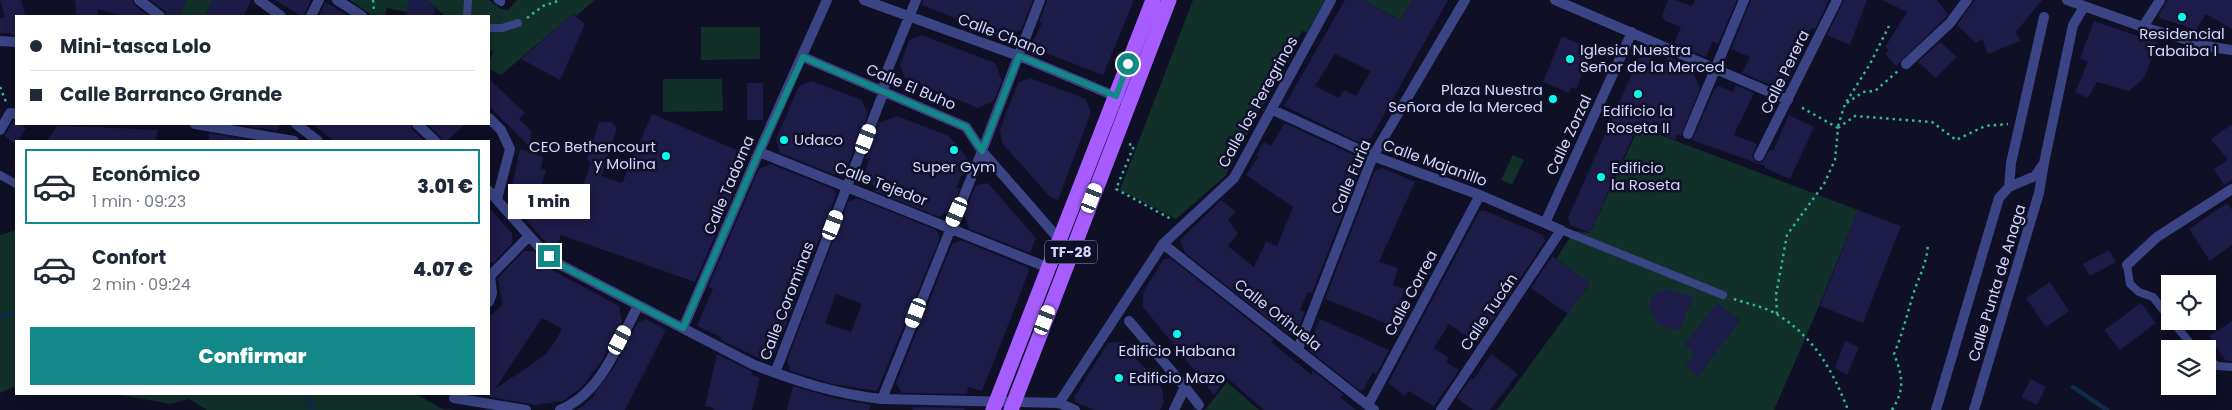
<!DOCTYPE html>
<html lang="es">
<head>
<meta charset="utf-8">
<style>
  body { margin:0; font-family:Poppins,sans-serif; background:#f2f2f3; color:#1f2937; height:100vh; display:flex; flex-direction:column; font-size:19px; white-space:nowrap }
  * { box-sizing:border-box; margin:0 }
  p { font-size:16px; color:#747a83 }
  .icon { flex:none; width:28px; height:28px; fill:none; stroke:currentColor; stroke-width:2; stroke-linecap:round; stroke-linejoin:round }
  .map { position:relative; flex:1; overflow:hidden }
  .panel { position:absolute; left:15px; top:140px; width:475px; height:255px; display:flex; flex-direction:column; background:#fff; border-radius:0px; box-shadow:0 2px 12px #0003 }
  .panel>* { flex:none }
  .banner { position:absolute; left:15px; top:15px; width:475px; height:110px; border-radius:0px; box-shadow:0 2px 12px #0003; display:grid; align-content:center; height:110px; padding:0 15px; background:#fff }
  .tools { position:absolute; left:2161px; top:275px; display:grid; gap:10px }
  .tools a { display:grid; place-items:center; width:55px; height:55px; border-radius:0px; background:#fff; box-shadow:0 2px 12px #0003; font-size:25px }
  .end { position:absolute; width:22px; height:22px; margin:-11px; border:6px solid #128888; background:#fff; box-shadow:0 0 0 2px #fff }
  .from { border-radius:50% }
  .bubble { position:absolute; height:35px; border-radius:0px; background:#fff; box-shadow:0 2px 12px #0003; font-size:16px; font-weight:800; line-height:35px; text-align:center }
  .car { position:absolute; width:15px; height:30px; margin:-15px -8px; border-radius:6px; box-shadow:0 0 4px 1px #0007; background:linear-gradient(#fff 24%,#345 0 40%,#fff 0 76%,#345 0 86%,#fff 0) }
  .banner b { display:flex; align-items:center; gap:18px; height:48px; font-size:19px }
  .banner b+b { border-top:1px solid #e0e1e3 }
  .banner i { width:12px; height:12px; background:#1f2937 }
  ul { padding:9px 0 0; list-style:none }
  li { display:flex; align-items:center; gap:15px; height:75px; margin:0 10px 8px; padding:0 5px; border:2px solid transparent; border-radius:0px }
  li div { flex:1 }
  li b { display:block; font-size:19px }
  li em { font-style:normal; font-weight:800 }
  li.current { border-color:#128888 }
  li>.icon { width:45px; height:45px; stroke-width:1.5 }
  .button { display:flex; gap:10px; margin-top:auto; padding:10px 15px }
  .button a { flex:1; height:58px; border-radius:0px; background:#128888; color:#fff; font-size:20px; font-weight:800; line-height:58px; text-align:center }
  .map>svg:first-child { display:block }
  .green { fill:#12302a }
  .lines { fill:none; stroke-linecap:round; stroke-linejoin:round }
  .stream { stroke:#0c2c47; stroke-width:4.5 }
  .building { fill:#1d1b47; fill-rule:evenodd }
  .path { stroke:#30b798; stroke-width:2.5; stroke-dasharray:2.5 4; stroke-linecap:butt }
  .lane { stroke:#3b4484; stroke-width:8 }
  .street { stroke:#3b4484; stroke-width:10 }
  .primary { stroke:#a65cfe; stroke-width:15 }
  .route { stroke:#128888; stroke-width:6 }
  .poi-dot { fill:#02fdec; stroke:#0f0f26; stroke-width:2 }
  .labels { text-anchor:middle; stroke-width:5; stroke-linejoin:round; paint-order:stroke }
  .shield { fill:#0f0f26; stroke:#999abe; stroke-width:1 }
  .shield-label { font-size:14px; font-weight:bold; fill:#d4d6ff }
  .poi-label { font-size:15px; fill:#d4d6ff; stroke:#0f0f26 }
  .street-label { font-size:15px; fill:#d4d6ff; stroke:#0f0f26 }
</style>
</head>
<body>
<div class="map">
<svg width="2232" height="410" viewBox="0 0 2232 410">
  <rect width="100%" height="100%" fill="#0f0f26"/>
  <path class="green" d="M 186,0 L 212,0 L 205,16 L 180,16 Z
    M 350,0 L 409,0 L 407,12 L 387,8 L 385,16 L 373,16 Z
    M 427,0 L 489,0 L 501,9 L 508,10 L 517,0 L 595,0 L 576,16 L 573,14 L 501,75 L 489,69 L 489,62 L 493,52 L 489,49 L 489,16 L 445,16 Z
    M 1193,0 L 1325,0 L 1307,32 L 1302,31 L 1225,176 L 1176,219 L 1120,190 Z
    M 1362,0 L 1412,0 L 1401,20 Z
    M 701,27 L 760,27 L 760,59 L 701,60 Z
    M 663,79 L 722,79 L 723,111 L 663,112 Z
    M 1639,127 L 1858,210 L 1819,306 L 1774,410 L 1497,410 L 1590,283 L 1556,259 L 1574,231 L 1590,233 Z
    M 1513,155 L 1524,160 L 1512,185 L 1501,180 Z
    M 16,230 L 16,386 L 0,393 L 0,235 Z
    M 1227,382 L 1259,410 L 1205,410 Z
    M 115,394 L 416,394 L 443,409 L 458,410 L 207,410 L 189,399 L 171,404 Z"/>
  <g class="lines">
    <path class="stream" d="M 0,318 L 16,312
      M 2073,387 L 2107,410
      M 304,394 L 315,410"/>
  </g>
  <path class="building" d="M 0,0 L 21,0 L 26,16 L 16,16 L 16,35 L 11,35 L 11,33 L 0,33 L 0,18 L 5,18 Z
    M 75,0 L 132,0 L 134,5 L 149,16 L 121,16 L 98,9 L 98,16 L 76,16 Z
    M 150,0 L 186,0 L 180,16 L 167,16 L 165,11 Z
    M 212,0 L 251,0 L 244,16 L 205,16 Z
    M 275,0 L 311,0 L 304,16 L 301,16 Z
    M 409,0 L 427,0 L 434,7 L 435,16 L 406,16 Z
    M 923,0 L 1033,0 L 1021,30 L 1004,37 L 922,5 Z
    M 1047,0 L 1134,0 L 1103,75 L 1030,47 L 1043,21 L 1039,23 Z
    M 1345,0 L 1362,0 L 1401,20 L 1412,0 L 1448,0 L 1371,138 L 1358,142 L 1284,106 ZM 1335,54 L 1371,71 L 1356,96 L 1344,90 L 1339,98 L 1315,86 Z
    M 1668,0 L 1675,0 L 1692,6 L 1695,0 L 1737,0 L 1718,44 L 1713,41 L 1706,57 L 1674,44 L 1681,27 L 1665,21 L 1662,16 Z
    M 1751,0 L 1829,0 L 1815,29 L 1811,28 L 1804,42 L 1782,90 L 1742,73 L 1750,57 L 1731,49 Z
    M 1844,0 L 1867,0 L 1850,45 L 1827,35 Z
    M 1882,0 L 1937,0 L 1948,15 L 1896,66 L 1885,54 L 1889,50 L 1885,47 L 1907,12 Z
    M 1975,0 L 2042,0 L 2016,32 L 2020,41 L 1988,54 L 1982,39 L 1976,43 L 1957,25 Z
    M 2167,0 L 2232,0 L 2232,29 L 2206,14 L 2196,30 L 2160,18 L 2159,15 Z
    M 325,2 L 349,16 L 319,16 Z
    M 573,14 L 585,24 L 560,80 L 521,59 Z
    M 2094,21 L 2158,43 L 2144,78 L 2129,91 L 2097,82 L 2088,98 L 2075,92 L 2088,62 L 2080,58 Z
    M 922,35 L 995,63 L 1002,80 L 994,101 L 978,108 L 905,78 L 900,65 L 909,40 Z
    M 1562,36 L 1592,50 L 1576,89 L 1571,87 L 1569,93 L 1543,82 Z
    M 1940,42 L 1957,57 L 1936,78 L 1918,62 Z
    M 1646,56 L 1665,65 L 1668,56 L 1691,66 L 1700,89 L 1681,136 L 1677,134 L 1675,140 L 1638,125 L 1590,233 L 1570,225 L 1568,218 L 1639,58 Z
    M 1030,78 L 1086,99 L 1091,112 L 1058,200 L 1050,197 L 1002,143 L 1000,129 L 1018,83 Z
    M 489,79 L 525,113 L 519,119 L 532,131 L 529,146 L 489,106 Z
    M 811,81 L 862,100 L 868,114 L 846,170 L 835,175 L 780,153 L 776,139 L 799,86 Z
    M 747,83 L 763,83 L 763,120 L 747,120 Z
    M 1736,85 L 1754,93 L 1734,135 L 1757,144 L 1752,156 L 1756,162 L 1762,162 L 1770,150 L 1773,151 L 1789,115 L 1814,127 L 1790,179 L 1765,168 L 1765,166 L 1692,140 L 1715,88 L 1719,86 L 1733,92 Z
    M 652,114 L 746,154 L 735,180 L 740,178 L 695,282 L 561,235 L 555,253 L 509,200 L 520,149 L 543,157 L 541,169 L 546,170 L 541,187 L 552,191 L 549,198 L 575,207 L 591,163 L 587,159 L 599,122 L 611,122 L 617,128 L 601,176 L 622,183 Z
    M 897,116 L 949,136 L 968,159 L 956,189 L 960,188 L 951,209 L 939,217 L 874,191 L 880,188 L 861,180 L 870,158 L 865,160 L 879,123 Z
    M 14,121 L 26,128 L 16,144 L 4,136 Z
    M 1285,123 L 1358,157 L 1361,168 L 1312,293 L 1308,292 L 1300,310 L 1305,312 L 1298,329 L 1288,334 L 1185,253 L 1180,240 L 1221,200 L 1236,212 L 1228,220 L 1238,233 L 1228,246 L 1254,267 L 1266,241 L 1277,246 L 1293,207 L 1246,175 L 1258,157 L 1256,156 L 1264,142 L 1271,146 Z
    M 234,124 L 280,124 L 278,131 Z
    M 312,124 L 410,124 L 412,129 L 425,141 L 334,141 Z
    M 427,124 L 465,124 L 447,141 L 442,141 L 440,136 Z
    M 2232,124 L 2232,180 L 2224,185 L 2214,169 L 2228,160 L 2211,139 Z
    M 57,126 L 93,127 L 158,130 L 156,141 L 47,141 Z
    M 209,133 L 255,141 L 209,141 Z
    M 770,164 L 834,189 L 836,195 L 776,351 L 765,361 L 721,340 L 721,337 L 697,326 L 713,288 L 708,287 L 759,169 Z
    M 1382,168 L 1415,182 L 1379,262 L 1398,268 L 1393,285 L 1405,289 L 1398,310 L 1409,314 L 1401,329 L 1325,299 L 1374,172 Z
    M 988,183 L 1036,238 L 1030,253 L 969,229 L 964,214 L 976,185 Z
    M 857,198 L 936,230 L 940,238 L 877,391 L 833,384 L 793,372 L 790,370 L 787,360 L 848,202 ZM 836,294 L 862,304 L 851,332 L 825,323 Z
    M 2227,203 L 2232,210 L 2232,245 L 2210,261 L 2189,229 Z
    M 489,208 L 512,233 L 512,244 L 493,263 L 489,262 Z
    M 1483,210 L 1543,235 L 1545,241 L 1477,343 L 1449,324 L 1434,348 L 1449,358 L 1446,362 L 1459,370 L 1434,406 L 1408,391 L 1405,396 L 1388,383 L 1479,212 Z
    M 1858,210 L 1901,226 L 1863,323 L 1820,306 Z
    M 961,240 L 1027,267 L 1029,270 L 1018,300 L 982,391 L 968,387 L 967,394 L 902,393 L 896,383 L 952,244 Z
    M 2109,250 L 2116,262 L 2090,276 L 2083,264 Z
    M 524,251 L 534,251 L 551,267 L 550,269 L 619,306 L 622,322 L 601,362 L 582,387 L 563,401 L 535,405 L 485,396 L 489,394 L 489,317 L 502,305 L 498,278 ZM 542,318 L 562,329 L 554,343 L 545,355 L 495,389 Z
    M 1552,256 L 1590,283 L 1568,314 L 1531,288 Z
    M 1170,258 L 1274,340 L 1271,342 L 1312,375 L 1312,370 L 1344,395 L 1340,397 L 1356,410 L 1264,410 L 1226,377 L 1214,395 L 1143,307 L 1143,292 L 1164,259 Z
    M 2050,282 L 2069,311 L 2046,327 L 2026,298 Z
    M 1668,289 L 1693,297 L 1679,331 L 1659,325 L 1650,310 L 1650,300 L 1657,292 Z
    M 1717,303 L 1740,320 L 1698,377 L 1686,365 L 1695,355 L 1685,344 Z
    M 2141,303 L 2156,323 L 2120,350 L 2104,330 Z
    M 1318,318 L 1389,350 L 1376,375 L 1373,372 L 1364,389 L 1360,391 L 1309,350 L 1309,345 L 1320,319 L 1316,321 Z
    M 646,319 L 666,330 L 625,410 L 577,410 L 596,395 L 593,395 L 613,369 L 638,322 Z
    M 2232,321 L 2232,361 L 2226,361 L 2209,336 Z
    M 1845,341 L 1859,347 L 1847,375 L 1835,368 Z
    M 1122,342 L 1162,388 L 1164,402 L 1160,410 L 1095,410 L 1076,403 L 1074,397 L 1108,343 Z
    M 717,354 L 753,372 L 751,374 L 760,378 L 752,410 L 714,410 L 714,408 L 705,406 Z
    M 1491,354 L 1518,374 L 1490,410 L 1473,410 L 1457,398 L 1471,378 L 1473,380 Z
    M 2031,379 L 2046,387 L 2037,405 L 2021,397 Z
    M 793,386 L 830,397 L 871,405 L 869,410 L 787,410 Z
    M 911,407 L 965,408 L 964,410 L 913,410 Z"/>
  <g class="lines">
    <path class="path" d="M 373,0 L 374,11
      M 527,18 L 543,6 L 561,0
      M 0,87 L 6,102
      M 1847,103 L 1863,92 L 1875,91 L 1898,71
      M 1838,126 L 1845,104 L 1870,64 L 1889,26
      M 1838,128 L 1855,116 L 1932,122 L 1956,140 L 1985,126 L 2008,124
      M 1129,144 L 1134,146 L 1116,189 L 1171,219
      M 1734,299 C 1748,304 1766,307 1778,315 C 1814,337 1833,371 1848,410
      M 1777,314 L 1776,295 L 1787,235 L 1824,184 L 1835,160 L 1838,128 L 1799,106
      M 1892,410 C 1905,389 1903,377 1894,354 C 1902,335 1907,315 1913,295 C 1919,275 1927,265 1928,243"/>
    <path class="lane" d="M 498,0 L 501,2
      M 467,16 L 468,0
      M 489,28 L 502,28 L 518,23
      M 0,175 L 16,184
      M 1561,230 L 1723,295
      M 2127,265 L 2130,284 L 2139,292 L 2153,297 L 2170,319
      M 2172,321 L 2195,349
      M 2208,359 L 2217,366 L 2232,367"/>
    <path class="street" d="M 139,0 L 160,16
      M 259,0 L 281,16
      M 337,0 L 362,16
      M 864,0 L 1019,56 L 1129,102
      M 1555,0 L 1788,100
      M 2067,0 L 2143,27 L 2212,47 L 2232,50
      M 311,16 L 319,0
      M 2143,27 L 2160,0
      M 0,41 L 16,42
      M 803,57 L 966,127 L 982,151 L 1071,253
      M 1906,64 L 1950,23 L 1967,0
      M 1273,110 L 1373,156 L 1480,195 L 1561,230 L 1441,410
      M 489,118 L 501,130 L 510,149 L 497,199
      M 195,124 L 294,141
      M 296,124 L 318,141
      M 417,124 L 435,141
      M 0,130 L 10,113 L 16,114
      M 1688,134 L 1744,0
      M 759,152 L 1049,268
      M 1759,156 L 1837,0
      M 2009,187 L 2011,163 L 2044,17
      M 489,191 L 541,249 L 557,263 L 752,364 C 796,381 835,394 882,399 L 1059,403 L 1075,410
      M 1545,223 L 1632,32
      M 1163,244 L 1374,410
      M 2127,265 L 2157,237 L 2232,189
      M 489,302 L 492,293 L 490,276 L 529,236
      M 1129,321 L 1185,387 L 1174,410
      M 683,328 L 759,152 L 827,0
      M 1298,349 L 1373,156 L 1465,0
      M 775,373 L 884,91 L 885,76 L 916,0
      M 1185,387 L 1199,405
      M 454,398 L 526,410
      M 882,399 L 982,151 L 1040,0
      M 1059,403 L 1163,244 L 1234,178 L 1331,0
      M 1368,405 L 1480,195
      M 560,410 C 602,393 618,343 638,306
      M 1936,410 L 1999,198 L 2009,187 L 2035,176 L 2042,166
      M 1974,410 L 2039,193 L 2044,163 L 2073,25 L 2084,7"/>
    <path class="primary" d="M 993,410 L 1153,0
      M 1011,410 L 1169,0"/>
  </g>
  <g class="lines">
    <path class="route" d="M 549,256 L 557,263 L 683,328 L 759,152 L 803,57 L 966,127 L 982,151 L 1019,56 L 1116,96 L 1128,64"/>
  </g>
  <g class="poi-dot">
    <circle cx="2182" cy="17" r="5"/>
    <circle cx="1570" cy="59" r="5"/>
    <circle cx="1638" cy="94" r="5"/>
    <circle cx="1553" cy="99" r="5"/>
    <circle cx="784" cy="140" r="5"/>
    <circle cx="954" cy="150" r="5"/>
    <circle cx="666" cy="156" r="5"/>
    <circle cx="1601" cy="177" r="5"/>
    <circle cx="1177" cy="334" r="5"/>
    <circle cx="1119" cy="378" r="5"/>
  </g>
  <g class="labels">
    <rect class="shield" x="1045" y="240.5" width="52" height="23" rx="4"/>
    <g class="shield-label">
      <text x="1071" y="257">TF-28</text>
    </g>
    <g class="poi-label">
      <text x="2182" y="39">Residencial<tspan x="2182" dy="17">Tabaiba I</tspan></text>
      <text x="1580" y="55" text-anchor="start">Iglesia Nuestra<tspan x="1580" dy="17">Señor de la Merced</tspan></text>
      <text x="1543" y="95" text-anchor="end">Plaza Nuestra<tspan x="1543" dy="17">Señora de la Merced</tspan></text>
      <text x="1638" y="116">Edificio la<tspan x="1638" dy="17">Roseta II</tspan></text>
      <text x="794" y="145" text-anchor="start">Udaco</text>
      <text x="656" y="152" text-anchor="end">CEO Bethencourt<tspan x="656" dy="17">y Molina</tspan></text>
      <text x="954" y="172">Super Gym</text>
      <text x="1611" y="173" text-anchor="start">Edificio<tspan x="1611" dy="17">la Roseta</tspan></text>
      <text x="1177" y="356">Edificio Habana</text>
      <text x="1129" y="383" text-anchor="start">Edificio Mazo</text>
    </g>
    <g class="street-label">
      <text transform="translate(1002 35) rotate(21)" y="5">Calle Chano</text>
      <text transform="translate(1785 72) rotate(-64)" y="5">Calle Perera</text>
      <text transform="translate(911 87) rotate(23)" y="5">Calle El Buho</text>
      <text transform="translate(1258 102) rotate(-61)" y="5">Calle los Peregrinos</text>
      <text transform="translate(1569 135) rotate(-65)" y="5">Calle Zorzal</text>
      <text transform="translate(1435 163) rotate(20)" y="5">Calle Majanillo</text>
      <text transform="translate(1351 177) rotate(-67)" y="5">Calle Furia</text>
      <text transform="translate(881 184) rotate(21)" y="5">Calle Tejedor</text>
      <text transform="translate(729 185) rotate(-67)" y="5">Calle Tadorna</text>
      <text transform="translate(1997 283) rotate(-73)" y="5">Calle Punta de Anaga</text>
      <text transform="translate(1411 293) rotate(-62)" y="5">Calle Correa</text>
      <text transform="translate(787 301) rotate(-69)" y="5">Calle Corominas</text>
      <text transform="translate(1489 312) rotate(-56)" y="5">Calle Tucán</text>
      <text transform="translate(1278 315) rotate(38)" y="5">Calle Orihuela</text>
    </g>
  </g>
</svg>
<div class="tools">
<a><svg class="icon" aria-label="locate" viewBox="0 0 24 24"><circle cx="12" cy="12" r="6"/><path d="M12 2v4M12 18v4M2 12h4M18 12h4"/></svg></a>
<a><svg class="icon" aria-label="layers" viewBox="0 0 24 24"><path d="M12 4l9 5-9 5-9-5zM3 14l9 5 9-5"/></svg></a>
</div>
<i class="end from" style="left:1128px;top:64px"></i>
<i class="end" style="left:549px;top:256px"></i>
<div class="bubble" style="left:508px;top:184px;width:82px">1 min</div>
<i class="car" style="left:866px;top:139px;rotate:21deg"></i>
<i class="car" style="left:1092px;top:198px;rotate:21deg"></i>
<i class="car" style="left:957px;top:212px;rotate:203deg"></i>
<i class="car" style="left:833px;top:225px;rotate:21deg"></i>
<i class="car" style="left:916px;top:313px;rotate:201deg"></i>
<i class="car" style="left:1045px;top:320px;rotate:21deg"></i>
<i class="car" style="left:620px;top:340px;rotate:28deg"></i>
<div class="banner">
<b><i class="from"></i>Mini-tasca Lolo</b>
<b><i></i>Calle Barranco Grande</b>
</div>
<section class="panel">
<ul>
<li class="current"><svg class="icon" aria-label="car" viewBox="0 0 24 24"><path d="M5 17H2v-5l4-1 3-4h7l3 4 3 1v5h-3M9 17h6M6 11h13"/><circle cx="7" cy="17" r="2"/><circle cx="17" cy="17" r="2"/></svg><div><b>Económico</b><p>1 min · 09:23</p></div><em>3.01 €</em></li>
<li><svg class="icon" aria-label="car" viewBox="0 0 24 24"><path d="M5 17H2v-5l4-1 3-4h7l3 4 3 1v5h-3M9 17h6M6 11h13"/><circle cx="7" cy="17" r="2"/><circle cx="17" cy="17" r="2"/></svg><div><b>Confort</b><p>2 min · 09:24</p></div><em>4.07 €</em></li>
</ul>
<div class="button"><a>Confirmar</a></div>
</section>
</div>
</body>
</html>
